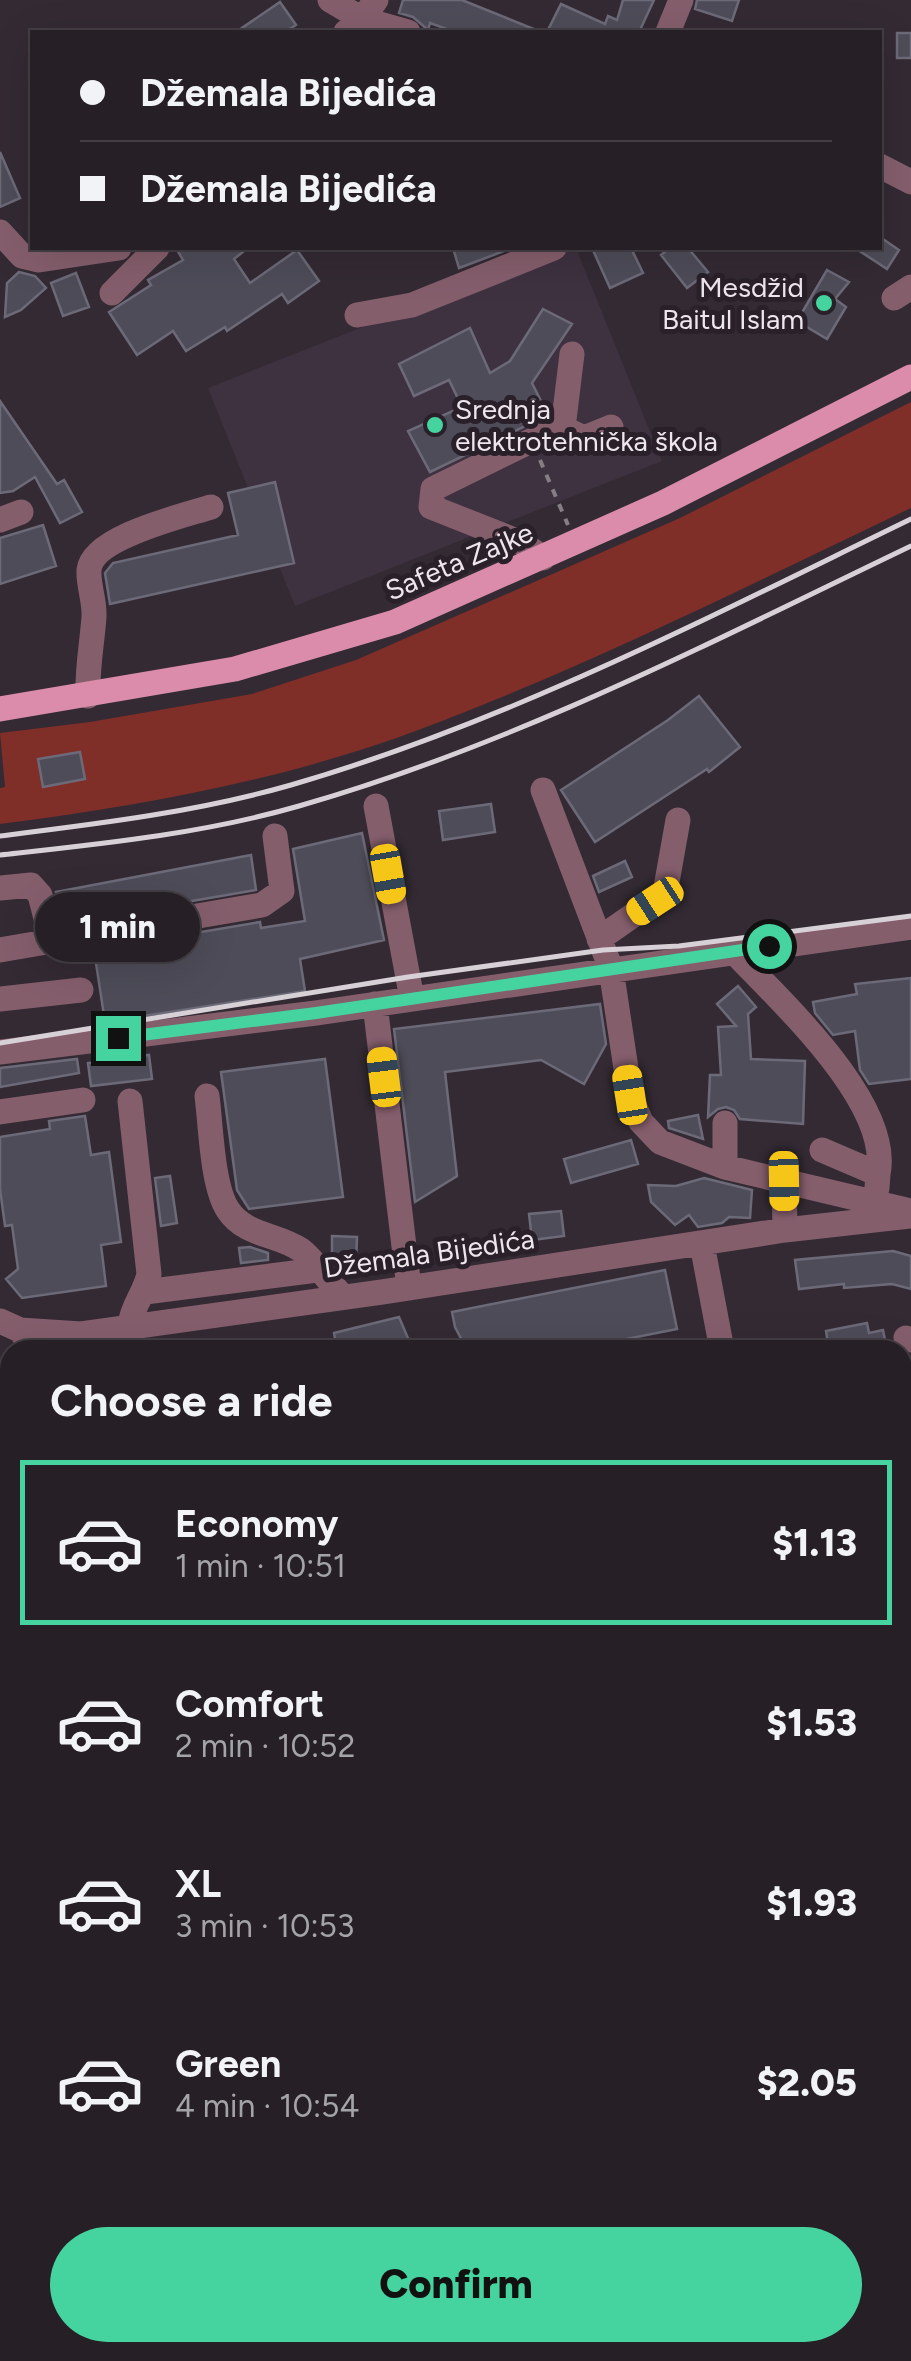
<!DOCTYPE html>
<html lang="en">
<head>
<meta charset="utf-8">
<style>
  body { margin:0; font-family:Figtree,sans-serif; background:#2e282e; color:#f1f3f6; height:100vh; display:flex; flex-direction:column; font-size:38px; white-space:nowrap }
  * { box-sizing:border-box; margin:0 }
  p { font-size:32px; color:#a4a3a7 }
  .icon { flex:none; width:55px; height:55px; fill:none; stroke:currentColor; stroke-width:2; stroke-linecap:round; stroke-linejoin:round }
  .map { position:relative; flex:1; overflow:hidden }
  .drawer { position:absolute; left:0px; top:1340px; width:912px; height:1022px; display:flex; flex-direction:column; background:#262026; border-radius:30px 30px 0 0; box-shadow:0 10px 40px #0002,0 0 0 2px #423e43 }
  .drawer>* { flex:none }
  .guide { position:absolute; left:30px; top:30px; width:852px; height:220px; border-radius:0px; box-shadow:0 10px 40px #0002,0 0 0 2px #423e43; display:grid; align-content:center; height:220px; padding:0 50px; background:#262026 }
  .end { position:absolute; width:45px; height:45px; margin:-22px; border:12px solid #45d49f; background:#111; box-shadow:0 0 0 5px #111 }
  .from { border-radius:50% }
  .bubble { position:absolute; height:70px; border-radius:35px; background:#262026; box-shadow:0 10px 40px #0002,0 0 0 2px #423e43; font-size:32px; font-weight:800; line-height:70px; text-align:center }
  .car { position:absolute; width:30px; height:60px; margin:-30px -15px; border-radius:12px; box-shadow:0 0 8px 2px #0007; background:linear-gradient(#f5c518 24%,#345 0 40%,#f5c518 0 76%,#345 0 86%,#f5c518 0) }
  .guide b { display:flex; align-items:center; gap:35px; height:95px; font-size:38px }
  .guide b+b { border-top:2px solid #423e43 }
  .guide i { width:25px; height:25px; background:#f1f3f6 }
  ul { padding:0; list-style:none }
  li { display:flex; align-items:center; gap:30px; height:165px; margin:0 20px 15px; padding:0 30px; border:5px solid transparent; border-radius:0px }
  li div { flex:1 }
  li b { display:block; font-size:38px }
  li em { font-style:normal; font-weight:800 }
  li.selected { border-color:#45d49f }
  li>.icon { width:90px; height:90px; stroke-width:1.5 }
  h2 { padding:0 50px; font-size:45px; line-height:120px }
  .cta { display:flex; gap:20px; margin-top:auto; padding:20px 50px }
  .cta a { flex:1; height:115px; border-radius:60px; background:#45d49f; color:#111; font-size:40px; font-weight:800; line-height:115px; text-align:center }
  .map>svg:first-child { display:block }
  .built { fill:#3e3140 }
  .green { fill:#802e28 }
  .water { fill:#001343; stroke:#475376; stroke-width:2.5 }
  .building { fill:#4d4c58; stroke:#6c6a78; stroke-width:2.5 }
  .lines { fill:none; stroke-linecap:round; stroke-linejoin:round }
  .path { stroke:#857e85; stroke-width:4; stroke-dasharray:8 8; stroke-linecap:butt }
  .minor { stroke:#855e6c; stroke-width:25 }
  .major { stroke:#db8cab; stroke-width:25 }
  .tram { stroke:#d7d1d7; stroke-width:2.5 }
  .rail { stroke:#d7d1d7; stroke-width:5 }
  .route { stroke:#45d49f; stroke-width:12 }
  .poi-dot { fill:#45d49f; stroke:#292029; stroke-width:4 }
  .labels { text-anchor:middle; stroke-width:10; stroke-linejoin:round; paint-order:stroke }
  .poi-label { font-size:28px; fill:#ede7ed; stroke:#292029; text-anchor:end }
  .street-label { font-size:28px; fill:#ede7ed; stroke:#292029 }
</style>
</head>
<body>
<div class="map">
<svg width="911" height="2361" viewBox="0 0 911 2361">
  <rect width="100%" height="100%" fill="#332a33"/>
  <path class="built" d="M 563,248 L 576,248 L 662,461 L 295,606 L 208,388 Z
    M 0,1645 L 10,1683 L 10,1964 L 0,1966 Z"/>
  <path class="green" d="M 911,402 L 911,508 C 749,585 589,666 421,729 C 285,780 143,806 0,824 L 0,788 L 5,787 L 0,733 L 90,722 L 252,694 L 356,660 L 680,518 Z
    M 911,1912 L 911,1987 L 903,1992 L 903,1913 Z
    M 10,2111 L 10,2238 L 0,2235 L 0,2113 Z
    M 10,2261 L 10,2352 L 179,2352 L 182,2361 L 9,2361 L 0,2320 L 0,2264 Z
    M 475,2353 L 512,2353 L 515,2358 L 531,2353 L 568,2353 L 562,2361 L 476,2361 Z"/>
  <path class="water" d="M 911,2003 L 911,2084 L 903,2089 L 903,2008 Z
    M 605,2353 L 605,2352 L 696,2353 L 690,2361 L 600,2361 Z"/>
  <path class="building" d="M 403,0 L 462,0 L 541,32 L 455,32 L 430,23 L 428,30 L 413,17 L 399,13 Z
    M 623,0 L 654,0 L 640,30 L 645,32 L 547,32 L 561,4 L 605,24 L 608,16 L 617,20 Z
    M 697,0 L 739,0 L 732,21 L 695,9 Z
    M 280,2 L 296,25 L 285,32 L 236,32 Z
    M 897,33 L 911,33 L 911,58 L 897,58 Z
    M 0,152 L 20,198 L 0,207 Z
    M 880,237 L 899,250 L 887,269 L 855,248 L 880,248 Z
    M 176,248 L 248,248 L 234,259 L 250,283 L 297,250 L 319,281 L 288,303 L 282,294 L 227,331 L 225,327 L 186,351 L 173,331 L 137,355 L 109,312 L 151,285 L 148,280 L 183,260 Z
    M 453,248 L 512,248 L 459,268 Z
    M 592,248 L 631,248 L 643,273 L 610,288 Z
    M 670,248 L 688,248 L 708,272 L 687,288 L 661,255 Z
    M 827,270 L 849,282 L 835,299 L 846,307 L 827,339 L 797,321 Z
    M 19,272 L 35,276 L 46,288 L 21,310 L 5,317 L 7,283 Z
    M 76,273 L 89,307 L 63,316 L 51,283 Z
    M 543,309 L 572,324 L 532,383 L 548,415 L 430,472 L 408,431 L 462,407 L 449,380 L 414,396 L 399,364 L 470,328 L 490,373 L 510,361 Z
    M 0,401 L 57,484 L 64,480 L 82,512 L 60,523 L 35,477 L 13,491 L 0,493 Z
    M 275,482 L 294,563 L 110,604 L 105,573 L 113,563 L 238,535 L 228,493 Z
    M 43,525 L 56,566 L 0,584 L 0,538 Z
    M 699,696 L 740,747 L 709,772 L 707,769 L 595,842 L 561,790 L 668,720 Z
    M 80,752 L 85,779 L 43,787 L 38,759 Z
    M 491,804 L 495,832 L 443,840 L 439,811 Z
    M 362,833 L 384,940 L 300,959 L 305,991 L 105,1022 L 94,950 L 260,922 L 261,928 L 305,921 L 293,849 Z
    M 251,855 L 256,890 L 64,923 L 56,892 Z
    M 625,861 L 632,877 L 599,892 L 593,876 Z
    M 911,978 L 911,1079 L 869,1084 L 860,1070 L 855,1031 L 833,1035 L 815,1013 L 813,1002 L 857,994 L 855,984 Z
    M 738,986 L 756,1007 L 748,1014 L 751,1059 L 805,1061 L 803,1124 L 740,1119 L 734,1110 L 726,1107 L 718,1109 L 708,1117 L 710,1075 L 721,1075 L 718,1027 L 736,1026 L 717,1004 Z
    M 600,1004 L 606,1044 L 584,1084 L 541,1060 L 445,1072 L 457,1176 L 415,1202 L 394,1029 Z
    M 149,1055 L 152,1079 L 91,1086 L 88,1063 Z
    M 77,1059 L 79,1073 L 0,1087 L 0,1068 Z
    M 325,1059 L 343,1197 L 249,1209 L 237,1190 L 221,1072 Z
    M 698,1115 L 703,1139 L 669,1128 L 668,1121 Z
    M 85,1116 L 91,1155 L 109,1152 L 121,1242 L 101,1245 L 106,1286 L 22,1298 L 6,1279 L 18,1269 L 12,1225 L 5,1226 L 0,1189 L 0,1137 L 50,1129 L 49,1121 Z
    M 631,1140 L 638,1164 L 571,1183 L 564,1159 Z
    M 170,1176 L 177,1223 L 161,1226 L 155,1178 Z
    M 704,1178 L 752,1190 L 750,1218 L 729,1217 L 722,1223 L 698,1227 L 689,1215 L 675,1225 L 651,1202 L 648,1185 L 676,1186 Z
    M 561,1211 L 564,1236 L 532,1240 L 529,1214 Z
    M 332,1236 L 357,1237 L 356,1264 L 336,1263 L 332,1258 Z
    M 250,1247 L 268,1253 L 268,1260 L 241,1263 L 239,1248 Z
    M 893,1251 L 911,1256 L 911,1289 L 892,1284 L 844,1288 L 844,1284 L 799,1289 L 795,1260 Z
    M 665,1270 L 677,1329 L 571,1350 L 467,1350 L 455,1327 L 452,1312 Z
    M 399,1317 L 413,1350 L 337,1350 L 334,1333 Z
    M 867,1323 L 869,1333 L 883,1330 L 887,1350 L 829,1350 L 826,1331 Z"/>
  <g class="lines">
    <path class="path" d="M 540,460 L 568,525
      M 902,1782 L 911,1780
      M 902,1921 L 911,1919
      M 0,1970 L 10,1968
      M 902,1973 L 911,1968
      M 0,2103 L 10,2101
      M 902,2143 L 911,2136
      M 902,2149 L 911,2140
      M 0,2282 L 10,2293
      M 0,2337 L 6,2361
      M 38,2352 L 40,2361
      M 97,2352 L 118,2361
      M 182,2352 L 184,2361
      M 685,2352 L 699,2361
      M 81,2361 L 82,2352
      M 581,2361 L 586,2352
      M 728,2361 L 734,2352
      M 735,2361 L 740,2352"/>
    <path class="minor" d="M 330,0 L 362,19 L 408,32
      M 346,32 L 362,19 L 376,0
      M 668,32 L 681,0
      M 880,166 L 911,182
      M 0,232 L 22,256 L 39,260 L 119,248
      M 112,293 L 157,248
      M 894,298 L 911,287
      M 357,315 L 412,305 L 554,248
      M 563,428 L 572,354
      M 0,520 L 21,512
      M 543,558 L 522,543 L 431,507 L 433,489 L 553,430 L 563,428 L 584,438 L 611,427
      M 88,696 C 87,668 92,644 94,617 C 95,601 88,585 89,570 C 92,537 183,516 211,507
      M 543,790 L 611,969 L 630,1095 L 641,1122 L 660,1142 L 725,1167 L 906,1210
      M 376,806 L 412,999
      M 0,888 L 31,885 L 40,895 L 52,942
      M 599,939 L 665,893 L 678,820
      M 0,950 L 262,905 L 282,891 L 275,836
      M 733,951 C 779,1000 893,1103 878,1174
      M 0,999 L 81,990
      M 375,1004 L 409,1288
      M 0,1052 L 316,1013 L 911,927
      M 207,1096 C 211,1126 212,1186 228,1210 C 245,1236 278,1234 301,1250 C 313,1259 330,1283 342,1296
      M 130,1101 L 149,1274 C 145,1293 132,1306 130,1325
      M 0,1112 L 83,1100
      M 725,1123 L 725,1167
      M 822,1150 L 878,1174 L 877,1188
      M 784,1181 L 785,1230
      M 702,1244 L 722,1350
      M 145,1292 L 317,1270
      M 0,1321 L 20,1330 L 34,1350
      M 20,1330 L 81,1334 L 382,1292 L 785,1230 L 911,1216
      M 906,1338 L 911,1340
      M 0,1413 L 10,1410
      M 0,1436 L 10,1447
      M 0,1487 L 10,1489
      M 902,1600 L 911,1598
      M 902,2180 L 911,2172
      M 902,2236 L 911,2230
      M 6,2248 L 10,2247
      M 212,2352 L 214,2361
      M 406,2352 L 408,2361
      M 461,2352 L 463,2361
      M 857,2352 L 870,2361
      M 771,2361 L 776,2352"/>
    <path class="major" d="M 0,709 L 235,669 L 395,622 L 663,503 L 911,377
      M 902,1820 L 911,1819
      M 902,1885 L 911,1883
      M 0,2009 L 10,2007
      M 0,2075 L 10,2073"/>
    <path class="tram" d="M 902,1852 L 911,1850
      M 0,2037 L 10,2035"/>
    <path class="rail" d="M 0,836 C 97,824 197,812 291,785 C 508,722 709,617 911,519
      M 0,855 C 100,844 202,834 299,806 C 513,745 711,642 911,546
      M 0,1043 L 408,977 L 603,950 L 679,946 L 911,916"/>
  </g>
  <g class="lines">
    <path class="route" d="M 118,1038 L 316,1013 L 769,946"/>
  </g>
  <g class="poi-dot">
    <circle cx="824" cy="303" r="10"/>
    <circle cx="435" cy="425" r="10"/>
  </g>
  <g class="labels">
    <g class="poi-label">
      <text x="804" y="297">Mesdžid<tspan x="804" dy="32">Baitul Islam</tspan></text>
      <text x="455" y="419" text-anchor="start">Srednja<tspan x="455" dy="32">elektrotehnička škola</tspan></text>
    </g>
    <g class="street-label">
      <text transform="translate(459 561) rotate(-23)" y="10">Safeta Zajke</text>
      <text transform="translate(429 1253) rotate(-8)" y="10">Džemala Bijedića</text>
    </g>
  </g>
</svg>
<i class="end from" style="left:769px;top:946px"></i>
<i class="end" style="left:118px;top:1038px"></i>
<div class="bubble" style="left:35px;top:892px;width:165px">1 min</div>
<i class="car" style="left:388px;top:874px;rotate:170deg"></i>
<i class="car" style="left:655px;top:901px;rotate:237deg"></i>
<i class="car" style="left:384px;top:1077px;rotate:353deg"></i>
<i class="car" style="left:630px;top:1095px;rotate:351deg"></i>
<i class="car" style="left:784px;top:1181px;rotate:179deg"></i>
<div class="guide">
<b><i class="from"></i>Džemala Bijedića</b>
<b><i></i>Džemala Bijedića</b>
</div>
<section class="drawer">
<h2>Choose a ride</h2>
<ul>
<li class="selected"><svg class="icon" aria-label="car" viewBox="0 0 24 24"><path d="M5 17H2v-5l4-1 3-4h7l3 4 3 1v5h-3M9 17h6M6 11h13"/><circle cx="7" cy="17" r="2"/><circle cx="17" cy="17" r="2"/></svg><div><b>Economy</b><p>1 min · 10:51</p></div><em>$1.13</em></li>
<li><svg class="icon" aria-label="car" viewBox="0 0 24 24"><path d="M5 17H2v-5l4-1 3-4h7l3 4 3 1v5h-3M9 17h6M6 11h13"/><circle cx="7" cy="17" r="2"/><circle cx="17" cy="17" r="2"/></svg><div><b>Comfort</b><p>2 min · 10:52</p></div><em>$1.53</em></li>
<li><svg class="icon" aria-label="car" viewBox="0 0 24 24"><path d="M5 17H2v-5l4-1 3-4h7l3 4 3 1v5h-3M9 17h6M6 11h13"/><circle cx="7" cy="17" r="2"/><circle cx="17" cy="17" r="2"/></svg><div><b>XL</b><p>3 min · 10:53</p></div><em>$1.93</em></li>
<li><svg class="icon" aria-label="car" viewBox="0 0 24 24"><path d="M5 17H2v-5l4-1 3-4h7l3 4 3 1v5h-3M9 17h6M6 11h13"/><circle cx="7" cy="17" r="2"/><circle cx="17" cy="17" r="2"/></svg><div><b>Green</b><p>4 min · 10:54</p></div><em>$2.05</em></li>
</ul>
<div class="cta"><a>Confirm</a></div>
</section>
</div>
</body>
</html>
